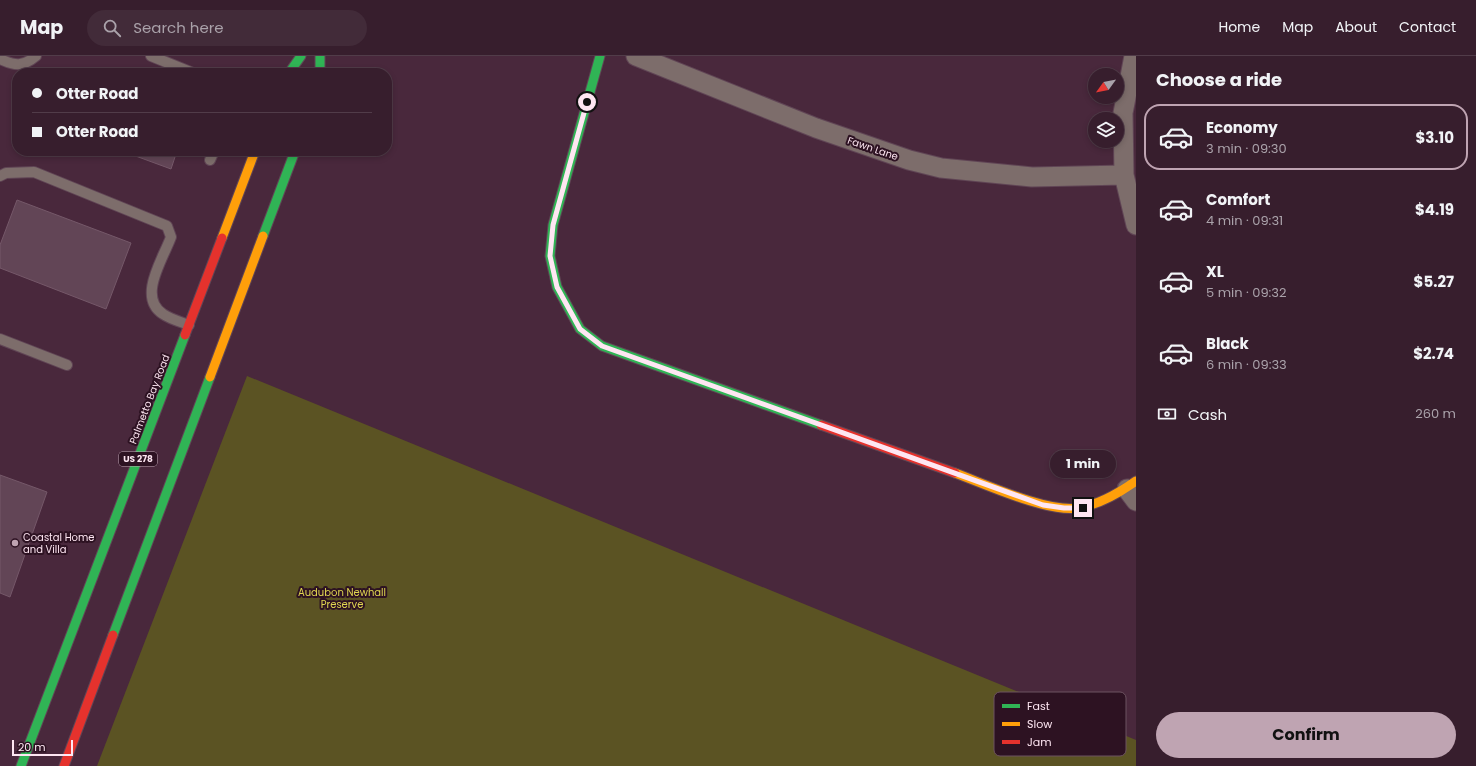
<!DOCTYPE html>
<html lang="en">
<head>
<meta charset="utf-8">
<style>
  body { margin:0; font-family:Poppins,sans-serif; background:#422b39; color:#f1f3f6; height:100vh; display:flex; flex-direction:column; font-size:15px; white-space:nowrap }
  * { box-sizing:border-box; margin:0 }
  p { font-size:13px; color:#aaa2aa }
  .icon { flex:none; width:22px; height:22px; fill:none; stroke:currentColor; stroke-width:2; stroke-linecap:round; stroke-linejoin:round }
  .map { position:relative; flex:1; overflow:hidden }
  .side { display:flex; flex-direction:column; background:#371e2d; width:340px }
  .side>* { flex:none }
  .hud { position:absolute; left:12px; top:12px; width:380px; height:88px; border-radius:16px; box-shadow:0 2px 6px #0003,0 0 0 1px #513c49; display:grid; align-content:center; height:88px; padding:0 20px; background:#371e2d }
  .needle { width:26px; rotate:237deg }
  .buttons { position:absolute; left:1088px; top:12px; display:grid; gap:8px }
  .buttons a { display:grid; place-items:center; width:36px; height:36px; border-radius:50%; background:#371e2d; box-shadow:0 2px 6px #0003,0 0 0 1px #513c49; font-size:20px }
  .scale { position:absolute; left:12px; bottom:10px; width:61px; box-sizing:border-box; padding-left:4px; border:2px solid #fee6f2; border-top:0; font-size:11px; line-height:14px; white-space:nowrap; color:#fee6f2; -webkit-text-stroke:3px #2d1222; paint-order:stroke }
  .end { position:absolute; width:18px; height:18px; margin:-9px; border:5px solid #fee6f2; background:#111; box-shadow:0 0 0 2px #111 }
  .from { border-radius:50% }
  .bubble { position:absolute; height:28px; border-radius:14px; background:#371e2d; box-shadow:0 2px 6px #0003,0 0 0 1px #513c49; font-size:13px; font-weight:700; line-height:28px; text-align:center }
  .hud b { display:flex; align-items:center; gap:14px; height:38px; font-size:15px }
  .hud b+b { border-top:1px solid #513c49 }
  .hud i { width:10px; height:10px; background:#f1f3f6 }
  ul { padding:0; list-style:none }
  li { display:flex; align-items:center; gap:12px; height:66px; margin:0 8px 6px; padding:0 12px; border:2px solid transparent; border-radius:16px }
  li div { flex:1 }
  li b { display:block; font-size:15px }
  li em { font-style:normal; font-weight:700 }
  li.active { border-color:#bfa4b2 }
  li>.icon { width:36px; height:36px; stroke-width:1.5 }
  h2 { padding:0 20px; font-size:18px; line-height:48px }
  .pay { display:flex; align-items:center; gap:10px; height:44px; padding:0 20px; font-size:15px }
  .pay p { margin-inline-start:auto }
  .primary-button { display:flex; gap:8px; margin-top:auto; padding:8px 20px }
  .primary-button a { flex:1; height:46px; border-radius:24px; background:#bfa4b2; color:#111; font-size:16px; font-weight:700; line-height:46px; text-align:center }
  header { display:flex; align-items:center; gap:24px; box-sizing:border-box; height:56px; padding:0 20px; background:#371e2d; border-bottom:1px solid #513c49 }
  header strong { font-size:19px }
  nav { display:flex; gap:22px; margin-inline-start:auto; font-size:14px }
  .search { width:280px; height:36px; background:#422b39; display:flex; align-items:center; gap:10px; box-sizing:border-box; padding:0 14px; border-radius:22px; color:#aaa2aa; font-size:15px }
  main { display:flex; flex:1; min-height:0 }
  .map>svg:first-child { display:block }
  .green { fill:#5b5323 }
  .building { fill:#624556; stroke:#755869 }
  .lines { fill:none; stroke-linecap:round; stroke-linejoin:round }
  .lane-casing { stroke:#604555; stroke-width:12 }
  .street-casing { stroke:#604555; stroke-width:21 }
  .fast-casing { stroke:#604555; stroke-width:11 }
  .slow-casing { stroke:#604555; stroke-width:11 }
  .jam-casing { stroke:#604555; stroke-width:11 }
  .lane { stroke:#7d6d6b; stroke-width:10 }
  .street { stroke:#7d6d6b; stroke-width:19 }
  .fast { stroke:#30b455; stroke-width:9 }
  .slow { stroke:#ff9f0a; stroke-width:9 }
  .jam { stroke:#e5322d; stroke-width:9 }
  .route { stroke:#fee6f2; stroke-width:5 }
  .poi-dot { fill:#bfa4b2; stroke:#2d1222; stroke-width:1.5 }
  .labels { text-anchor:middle; stroke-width:4; stroke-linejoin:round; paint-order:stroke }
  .shield { fill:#2d1222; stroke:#bfa6b4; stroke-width:1 }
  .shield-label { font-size:9px; font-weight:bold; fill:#fee6f2 }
  .street-label { font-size:10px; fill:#fee6f2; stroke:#2d1222 }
  .poi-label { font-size:10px; fill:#fee6f2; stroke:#2d1222; text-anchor:start }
  .park-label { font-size:10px; fill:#e0d750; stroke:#2d1222 }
  .key { fill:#2d1222; stroke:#6c5260; stroke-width:1 }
  .key-label { font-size:11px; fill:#fee6f2 }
</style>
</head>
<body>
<header>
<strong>Map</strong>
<div class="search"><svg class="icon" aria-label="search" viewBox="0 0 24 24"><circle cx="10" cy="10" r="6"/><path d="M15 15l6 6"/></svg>Search here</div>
<nav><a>Home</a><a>Map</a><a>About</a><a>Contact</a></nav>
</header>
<main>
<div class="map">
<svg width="1136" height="710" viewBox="0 0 1136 710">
  <rect width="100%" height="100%" fill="#49283c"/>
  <path class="green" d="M 247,320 L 1136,684 L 1136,710 L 97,710 Z"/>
  <path class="building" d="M 78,13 L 89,17 L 77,17 Z
    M 122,95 L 177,95 L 171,113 Z
    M 17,144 L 131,187 L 106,253 L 0,212 L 0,189 Z
    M 0,419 L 47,436 L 10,541 L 0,537 Z"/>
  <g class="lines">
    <defs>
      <path id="lane" d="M 151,0 L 193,17
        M 0,3 C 15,10 23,11 36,0
        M 210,104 L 214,95
        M 0,120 L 6,117 L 34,116 L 167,170 L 171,181 C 163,203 137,241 163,258 C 170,263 181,266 189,269
        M 0,283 L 67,309"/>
      <path id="street" d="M 636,0 L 816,72 L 909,104 L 941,112 L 1032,121 L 1124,119
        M 1134,0 L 1123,57 L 1124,119 L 1136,169
        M 1127,433 L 1136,445"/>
      <path id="fast" d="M 320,0 L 320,17
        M 600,0 L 553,169 L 550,200 L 557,231 L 580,273 L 602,290 L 821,369
        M 289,17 L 301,0
        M 263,180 L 295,95
        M 113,579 L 210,321
        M 21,710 L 185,279"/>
      <path id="slow" d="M 222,182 L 255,95
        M 210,321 L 263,180
        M 955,417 C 985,428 1048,457 1078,452 C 1099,449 1119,437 1136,425"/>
      <path id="jam" d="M 185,279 L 222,182
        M 821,369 L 955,417
        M 64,710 L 113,579"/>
    </defs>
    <use href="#lane" class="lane-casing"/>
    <use href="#street" class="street-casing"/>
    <use href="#fast" class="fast-casing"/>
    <use href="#slow" class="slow-casing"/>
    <use href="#jam" class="jam-casing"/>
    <use href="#lane" class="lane"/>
    <use href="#street" class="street"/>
    <use href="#fast" class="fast"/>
    <use href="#slow" class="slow"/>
    <use href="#jam" class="jam"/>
  </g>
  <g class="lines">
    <path class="route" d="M 587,46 L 553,169 L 550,200 L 557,231 L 580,273 L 602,290 L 1043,449 L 1064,452 L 1083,452"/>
  </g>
  <circle class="poi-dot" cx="15" cy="487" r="4"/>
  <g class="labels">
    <rect class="shield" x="119" y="396" width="38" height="14" rx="3"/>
    <g class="shield-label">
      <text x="138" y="406">US 278</text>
    </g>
    <g class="street-label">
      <text transform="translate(873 92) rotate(19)" y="4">Fawn Lane</text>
      <text transform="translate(149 343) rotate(-69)" y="4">Palmetto Bay Road</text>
    </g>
    <g class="poi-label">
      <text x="23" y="485">Coastal Home<tspan x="23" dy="12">and Villa</tspan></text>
    </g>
    <g class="park-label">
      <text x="342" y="540">Audubon Newhall<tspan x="342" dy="12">Preserve</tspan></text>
    </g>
  </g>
  <rect x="994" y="636" width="132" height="64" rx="6" class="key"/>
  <rect x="1002" y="648" width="18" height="4" fill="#30b455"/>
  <rect x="1002" y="666" width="18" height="4" fill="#ff9f0a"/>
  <rect x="1002" y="684" width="18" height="4" fill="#e5322d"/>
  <g class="key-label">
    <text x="1027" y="654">Fast</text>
    <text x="1027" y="672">Slow</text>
    <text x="1027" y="690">Jam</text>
  </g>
</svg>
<div class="buttons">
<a><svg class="needle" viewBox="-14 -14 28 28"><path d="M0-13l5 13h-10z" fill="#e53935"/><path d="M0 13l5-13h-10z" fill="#aaa2aa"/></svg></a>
<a><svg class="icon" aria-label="layers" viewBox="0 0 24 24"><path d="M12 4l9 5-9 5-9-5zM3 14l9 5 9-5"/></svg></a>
</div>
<div class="scale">20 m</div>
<i class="end from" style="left:587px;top:46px"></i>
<i class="end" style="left:1083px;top:452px"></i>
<div class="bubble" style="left:1050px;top:394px;width:66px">1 min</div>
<div class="hud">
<b><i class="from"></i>Otter Road</b>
<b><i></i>Otter Road</b>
</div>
</div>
<section class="side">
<h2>Choose a ride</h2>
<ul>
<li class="active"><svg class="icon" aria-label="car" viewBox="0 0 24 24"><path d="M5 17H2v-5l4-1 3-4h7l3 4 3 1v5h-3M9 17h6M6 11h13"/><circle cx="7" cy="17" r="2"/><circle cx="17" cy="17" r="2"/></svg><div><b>Economy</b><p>3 min · 09:30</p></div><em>$3.10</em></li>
<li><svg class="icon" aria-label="car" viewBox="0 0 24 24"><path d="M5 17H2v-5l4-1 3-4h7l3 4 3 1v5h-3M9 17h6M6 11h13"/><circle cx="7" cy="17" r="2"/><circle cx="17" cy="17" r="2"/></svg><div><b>Comfort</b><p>4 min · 09:31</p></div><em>$4.19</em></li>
<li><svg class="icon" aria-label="car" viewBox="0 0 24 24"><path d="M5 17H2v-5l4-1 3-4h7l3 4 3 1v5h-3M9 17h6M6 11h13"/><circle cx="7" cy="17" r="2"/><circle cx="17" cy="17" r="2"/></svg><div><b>XL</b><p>5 min · 09:32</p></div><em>$5.27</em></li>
<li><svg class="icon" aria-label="car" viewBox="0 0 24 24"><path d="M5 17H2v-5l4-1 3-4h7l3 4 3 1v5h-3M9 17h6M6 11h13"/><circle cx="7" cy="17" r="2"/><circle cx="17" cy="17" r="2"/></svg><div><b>Black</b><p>6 min · 09:33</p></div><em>$2.74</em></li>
</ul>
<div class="pay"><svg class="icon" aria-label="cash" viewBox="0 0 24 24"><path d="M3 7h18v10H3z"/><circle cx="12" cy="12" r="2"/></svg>Cash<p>260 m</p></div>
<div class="primary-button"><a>Confirm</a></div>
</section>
</main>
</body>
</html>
